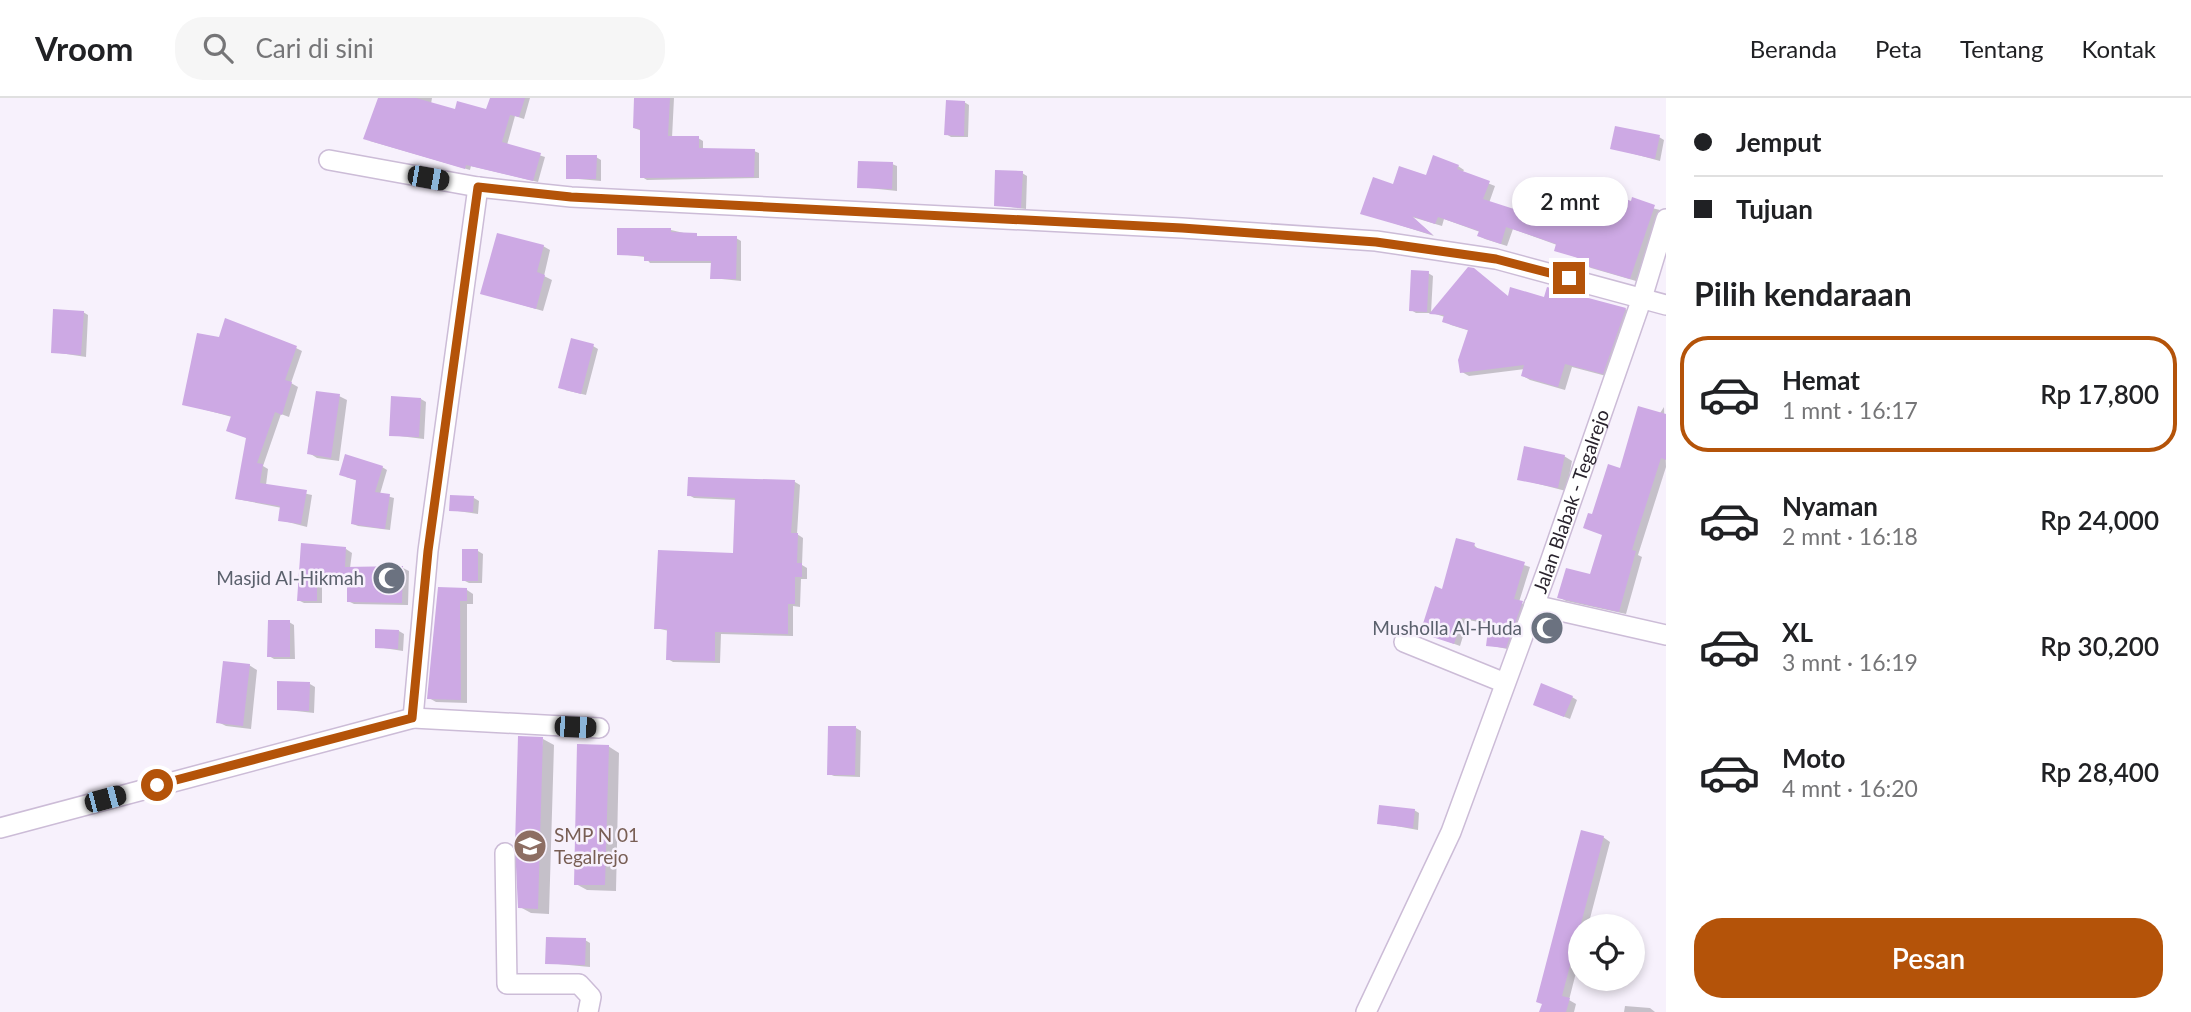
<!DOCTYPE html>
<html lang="id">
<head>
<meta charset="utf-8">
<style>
  body { margin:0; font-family:Lato,sans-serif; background:#f6f6f6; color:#202124; height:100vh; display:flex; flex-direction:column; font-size:26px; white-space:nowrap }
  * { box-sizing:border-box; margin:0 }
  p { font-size:23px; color:#757577 }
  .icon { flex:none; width:38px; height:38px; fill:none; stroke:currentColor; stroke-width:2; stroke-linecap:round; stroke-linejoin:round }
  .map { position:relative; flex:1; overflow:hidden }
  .sheet { display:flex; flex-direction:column; background:#fff; width:525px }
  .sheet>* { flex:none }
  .guide { display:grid; align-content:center; height:154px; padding:0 28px; background:#fff }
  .fabs { position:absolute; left:1568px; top:816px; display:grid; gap:14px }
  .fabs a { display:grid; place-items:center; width:77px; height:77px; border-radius:50%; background:#fff; box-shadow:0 4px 10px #0003; font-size:35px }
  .end { position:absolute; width:32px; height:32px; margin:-16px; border:9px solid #b45309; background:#fff; box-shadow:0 0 0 4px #fff }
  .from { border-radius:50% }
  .bubble { position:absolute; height:49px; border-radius:24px; background:#fff; box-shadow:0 4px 10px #0003; font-size:23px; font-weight:600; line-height:49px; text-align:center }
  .car { position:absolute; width:21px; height:42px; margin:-21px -10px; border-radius:9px; box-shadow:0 0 5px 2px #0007; background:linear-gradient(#222 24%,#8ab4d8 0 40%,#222 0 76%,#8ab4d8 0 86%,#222 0) }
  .guide b { display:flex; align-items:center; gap:24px; height:66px; font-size:26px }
  .guide b+b { border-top:2px solid #e0e0e0 }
  .guide i { width:18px; height:18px; background:#202124 }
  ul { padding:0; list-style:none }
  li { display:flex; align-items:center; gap:21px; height:116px; margin:0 14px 10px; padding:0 14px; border:4px solid transparent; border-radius:28px }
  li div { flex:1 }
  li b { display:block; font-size:26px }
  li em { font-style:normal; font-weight:600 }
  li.selected { border-color:#b45309 }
  li>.icon { width:63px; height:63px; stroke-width:1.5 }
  h2 { padding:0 28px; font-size:32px; line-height:84px }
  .button { display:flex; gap:14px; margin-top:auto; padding:14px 28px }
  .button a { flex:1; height:80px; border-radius:28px; background:#b45309; color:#fff; font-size:28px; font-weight:600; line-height:80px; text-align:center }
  header { display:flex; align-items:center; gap:42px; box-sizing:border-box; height:98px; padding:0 35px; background:#fff; border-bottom:2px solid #e0e0e0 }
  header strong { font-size:33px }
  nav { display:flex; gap:38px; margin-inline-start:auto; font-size:24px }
  .search { width:490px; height:63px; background:#f6f6f6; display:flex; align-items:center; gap:18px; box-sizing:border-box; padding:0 24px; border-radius:28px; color:#757577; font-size:26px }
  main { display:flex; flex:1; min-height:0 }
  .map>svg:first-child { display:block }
  .shadow { fill:#0003 }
  .building { fill:#cda9e4 }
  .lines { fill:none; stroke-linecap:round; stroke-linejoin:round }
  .minor-casing { stroke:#ccbcd7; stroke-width:22 }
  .minor { stroke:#fff; stroke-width:19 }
  .route { stroke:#b45309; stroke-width:9 }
  .labels { text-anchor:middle; stroke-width:5; stroke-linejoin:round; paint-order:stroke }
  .street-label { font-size:19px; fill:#29232d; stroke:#f7f1fc }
  .worship-label { font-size:19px; fill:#5b616d; stroke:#f7f1fc; text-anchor:end }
  .education-label { font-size:19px; fill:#785e54; stroke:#f7f1fc; text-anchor:start }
</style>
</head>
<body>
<header>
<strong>Vroom</strong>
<div class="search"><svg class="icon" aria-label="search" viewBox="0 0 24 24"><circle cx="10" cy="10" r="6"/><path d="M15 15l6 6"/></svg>Cari di sini</div>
<nav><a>Beranda</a><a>Peta</a><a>Tentang</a><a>Kontak</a></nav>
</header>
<main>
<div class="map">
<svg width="1666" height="914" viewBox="0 0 1666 914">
  <rect width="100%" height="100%" fill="#f7f1fc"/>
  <path class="shadow" d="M 380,0 L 432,0 L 431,6 L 456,13 L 488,13 L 491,0 L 530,0 L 524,21 L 515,18 L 507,47 L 545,59 L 538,84 L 471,68 L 470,72 L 370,43 Z
    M 636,0 L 674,0 L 672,40 L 698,40 L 703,43 L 703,52 L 754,53 L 759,55 L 759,80 L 647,82 L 642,79 L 642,33 L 634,30 Z
    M 964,4 L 969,7 L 968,39 L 951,39 L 946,36 Z
    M 1659,39 L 1664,42 L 1660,63 L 1612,50 Z
    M 596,59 L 601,62 L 601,83 L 567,80 Z
    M 892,66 L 897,68 L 897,93 L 859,89 Z
    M 1458,68 L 1464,72 L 1462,75 L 1495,88 L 1489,105 L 1518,114 L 1548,101 L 1554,104 L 1551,114 L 1588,124 L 1632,105 L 1660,112 L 1636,183 L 1591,170 L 1585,167 L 1587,163 L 1556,152 L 1557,147 L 1513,131 L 1507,148 L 1485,141 L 1479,138 L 1480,134 L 1444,121 L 1442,128 L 1412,119 L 1434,138 L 1362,115 L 1394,88 Z
    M 1022,75 L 1027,78 L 1026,111 L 996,107 Z
    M 671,132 L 701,139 L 736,140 L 741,143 L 741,183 L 712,180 L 712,165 L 650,165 L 645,159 L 619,156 Z
    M 543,148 L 550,152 L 544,178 L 552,182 L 543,213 L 482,195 Z
    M 1428,175 L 1433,178 L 1431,215 L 1416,215 L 1411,212 Z
    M 1509,199 L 1546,201 L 1625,211 L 1632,215 L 1610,279 L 1572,269 L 1565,292 L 1530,282 L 1523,278 L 1525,271 L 1469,278 L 1462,274 L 1470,233 L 1451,227 L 1444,223 L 1445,219 L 1432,215 Z
    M 83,214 L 88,217 L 86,259 L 53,254 Z
    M 593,248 L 598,251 L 586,297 L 565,292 Z
    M 296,250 L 302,253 L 291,285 L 298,289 L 289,319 L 281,316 L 263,368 L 268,371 L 266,387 L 312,397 L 307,429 L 280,422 L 282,410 L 237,401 L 247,340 L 228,332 L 232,319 L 184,306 Z
    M 339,298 L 347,302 L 339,363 L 317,360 L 309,355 Z
    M 421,301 L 426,304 L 424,341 L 391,337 Z
    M 1664,309 L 1666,369 L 1638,457 L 1642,459 L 1626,516 L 1566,503 L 1559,499 L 1591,479 L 1603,437 L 1593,418 Z
    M 1564,358 L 1572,363 L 1566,393 L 1519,381 Z
    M 382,369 L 387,372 L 380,396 L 394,400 L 390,432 L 358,428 L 353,426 L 358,383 L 346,379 Z
    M 689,381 L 795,384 L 800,387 L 797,436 L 803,440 L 802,467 L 807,470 L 807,481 L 801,481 L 800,509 L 793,508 L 793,538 L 721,536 L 720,565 L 673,564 L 668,561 L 669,533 L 656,530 L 734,457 L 737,402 L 694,400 L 689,397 Z
    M 474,400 L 479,403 L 478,416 L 451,412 Z
    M 1474,447 L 1479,452 L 1530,469 L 1519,504 L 1528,508 L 1512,552 L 1488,547 L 1490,526 L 1468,522 L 1460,548 L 1422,534 L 1443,493 Z
    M 346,451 L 352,455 L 350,470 L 403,470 L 409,473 L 408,507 L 354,506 L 348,503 L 348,486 L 322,484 L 322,505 L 304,505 L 298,502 Z
    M 478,453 L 483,456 L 482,485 L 469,485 L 463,482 Z
    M 439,491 L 467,492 L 473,496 L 473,506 L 467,506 L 467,605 L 436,604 L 429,600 Z
    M 289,524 L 294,527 L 295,561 L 274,561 L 269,558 Z
    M 399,533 L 404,536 L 403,553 L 377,549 Z
    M 249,567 L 257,572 L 251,631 L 226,628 L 218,624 Z
    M 310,586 L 315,589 L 314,615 L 278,611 Z
    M 1572,599 L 1577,602 L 1570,621 L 1540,609 Z
    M 856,630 L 861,633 L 860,679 L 834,678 L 829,676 Z
    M 543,641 L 554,647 L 549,816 L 531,815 L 520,809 Z
    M 608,648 L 619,655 L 616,793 L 587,792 L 576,786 Z
    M 1414,712 L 1419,715 L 1418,732 L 1379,725 Z
    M 1603,739 L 1610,744 L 1588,828 L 1580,828 L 1580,859 L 1569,902 L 1576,906 L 1574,914 L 1541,914 Z
    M 585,842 L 590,845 L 590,869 L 547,865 Z
    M 1625,908 L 1650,910 L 1655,914 L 1624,914 Z"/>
  <path class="building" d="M 378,0 L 416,0 L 455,11 L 457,3 L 486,11 L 490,0 L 525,0 L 519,19 L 510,17 L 502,44 L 541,55 L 533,83 L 466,67 L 465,71 L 363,41 Z
    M 634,0 L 670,0 L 668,38 L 699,38 L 699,50 L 755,51 L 754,79 L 640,80 L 640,31 L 633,30 Z
    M 946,2 L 965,3 L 964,38 L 944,37 Z
    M 1615,28 L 1660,37 L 1655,61 L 1610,51 Z
    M 566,57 L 597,57 L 596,81 L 566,81 Z
    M 1433,57 L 1459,67 L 1457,71 L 1490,83 L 1483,101 L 1517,112 L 1524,91 L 1549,99 L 1545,110 L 1587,122 L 1599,91 L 1631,103 L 1632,99 L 1655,107 L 1630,181 L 1583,167 L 1585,162 L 1554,153 L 1556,146 L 1506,129 L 1501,146 L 1477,138 L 1479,133 L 1438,119 L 1435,126 L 1412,118 L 1433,137 L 1360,116 L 1373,79 L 1393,86 L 1399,68 L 1426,77 Z
    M 858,63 L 893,64 L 892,91 L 857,90 Z
    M 995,72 L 1023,73 L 1021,110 L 994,108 Z
    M 617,130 L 671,130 L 671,134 L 697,135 L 697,138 L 737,138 L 736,181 L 710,181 L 711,163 L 644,163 L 644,158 L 617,157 Z
    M 497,135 L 544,147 L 537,174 L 545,177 L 536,211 L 480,196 Z
    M 1468,169 L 1474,170 L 1508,198 L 1510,189 L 1544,199 L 1547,189 L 1626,210 L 1603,276 L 1565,266 L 1558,289 L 1521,278 L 1524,267 L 1460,275 L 1458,262 L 1468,232 L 1442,224 L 1444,217 L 1429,216 Z
    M 1411,172 L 1429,173 L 1427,214 L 1409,213 Z
    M 53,211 L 84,213 L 81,257 L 51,255 Z
    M 225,220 L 297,248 L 285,282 L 292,284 L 282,317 L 275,314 L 257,365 L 263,366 L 260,385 L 307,392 L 301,426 L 278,423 L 280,408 L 235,401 L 246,340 L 226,333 L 231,318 L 182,307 L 197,235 L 219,239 Z
    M 571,240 L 594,246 L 581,296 L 558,290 Z
    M 316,293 L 340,296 L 331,360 L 307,356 Z
    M 391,298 L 421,300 L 419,339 L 389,338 Z
    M 1638,308 L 1666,316 L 1666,362 L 1661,360 L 1638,432 L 1632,452 L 1636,453 L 1619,514 L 1557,500 L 1566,470 L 1590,476 L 1602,437 L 1583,430 L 1588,415 L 1592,416 L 1608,366 L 1620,370 Z
    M 1524,348 L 1565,357 L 1558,390 L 1517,382 Z
    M 345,356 L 383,368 L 375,394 L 390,396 L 385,431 L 351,426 L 356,382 L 339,377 Z
    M 688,379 L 795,382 L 791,435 L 798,435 L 797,465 L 802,465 L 802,479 L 795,479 L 795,506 L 788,506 L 788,536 L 715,534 L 715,563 L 666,562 L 667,531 L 654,531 L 658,452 L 733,455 L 735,400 L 687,398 Z
    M 450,397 L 474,398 L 473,414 L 449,413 Z
    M 1456,440 L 1475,445 L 1474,449 L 1525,464 L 1514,501 L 1523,503 L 1506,550 L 1486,548 L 1489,524 L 1462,520 L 1454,546 L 1420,535 L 1435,488 L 1442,491 Z
    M 301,445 L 346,449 L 345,469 L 403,468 L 402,505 L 347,504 L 347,484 L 317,482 L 317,503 L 297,503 Z
    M 462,451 L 478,451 L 478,483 L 462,483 Z
    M 438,489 L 467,490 L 467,503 L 460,503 L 461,602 L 427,601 Z
    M 268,522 L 290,522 L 290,559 L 267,559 Z
    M 375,531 L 399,532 L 398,551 L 375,550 Z
    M 223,563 L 250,566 L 243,628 L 216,625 Z
    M 277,583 L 310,584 L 309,613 L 277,612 Z
    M 1541,585 L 1573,598 L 1564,619 L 1533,607 Z
    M 828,628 L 856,628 L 855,677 L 827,677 Z
    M 518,638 L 543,639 L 538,811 L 518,810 L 515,748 Z
    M 577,646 L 609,647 L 605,787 L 574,787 Z
    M 1379,707 L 1415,711 L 1413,730 L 1377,726 Z
    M 1581,732 L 1604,738 L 1562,898 L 1570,900 L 1566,914 L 1539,914 L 1542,906 L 1536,904 Z
    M 546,839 L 586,840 L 585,867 L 545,866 Z"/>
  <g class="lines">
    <defs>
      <g id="minor">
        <path d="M 329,62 L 478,89 L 571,99 L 1182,130 L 1376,143 L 1496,161 L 1666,207"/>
        <path d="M 1534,507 L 1666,537"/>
        <path d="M 1404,544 L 1505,585"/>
        <path d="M 413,620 L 599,630"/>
        <path d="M 0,730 L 413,620 L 428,453 L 478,89"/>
        <path d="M 505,755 L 507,886 L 579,886 L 591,899 L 588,914"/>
        <path id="s1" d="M 1366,914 L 1451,734 L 1549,467 L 1642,200 L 1666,121"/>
      </g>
    </defs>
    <use href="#minor" class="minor-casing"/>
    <use href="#minor" class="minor"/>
  </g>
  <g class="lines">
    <path class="route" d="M 157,687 L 412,620 L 428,453 L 478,89 L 571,99 L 1182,130 L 1376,144 L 1496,161 L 1569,180"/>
  </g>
  <defs>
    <symbol id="mosque-disc" viewBox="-11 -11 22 22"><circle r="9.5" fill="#6b7280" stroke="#f7f1fc"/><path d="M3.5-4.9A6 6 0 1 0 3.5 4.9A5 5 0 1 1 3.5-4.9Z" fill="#fff"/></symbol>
    <symbol id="school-disc" viewBox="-11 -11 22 22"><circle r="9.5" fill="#8d6e63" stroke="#f7f1fc"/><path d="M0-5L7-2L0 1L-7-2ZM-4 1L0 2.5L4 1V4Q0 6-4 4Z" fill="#fff"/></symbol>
  </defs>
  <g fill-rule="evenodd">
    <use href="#mosque-disc" x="370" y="461" width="38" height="38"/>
    <use href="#mosque-disc" x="1528" y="511" width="38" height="38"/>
    <use href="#school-disc" x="511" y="729" width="38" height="38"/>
  </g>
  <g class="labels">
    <g class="street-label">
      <text dy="7" stroke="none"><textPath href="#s1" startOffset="551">Jalan Blabak - Tegalrejo</textPath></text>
    </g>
    <g class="worship-label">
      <text x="364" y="487">Masjid Al-Hikmah</text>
      <text x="1522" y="537">Musholla Al-Huda</text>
    </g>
    <g class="education-label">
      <text x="554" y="744">SMP N 01<tspan x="554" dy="22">Tegalrejo</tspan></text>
    </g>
  </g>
</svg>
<div class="fabs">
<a><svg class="icon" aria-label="locate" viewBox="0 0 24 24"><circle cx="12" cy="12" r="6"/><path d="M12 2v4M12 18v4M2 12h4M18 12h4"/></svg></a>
</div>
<i class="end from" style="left:157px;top:687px"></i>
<i class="end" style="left:1569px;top:180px"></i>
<div class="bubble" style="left:1512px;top:79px;width:116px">2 mnt</div>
<i class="car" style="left:428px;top:80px;rotate:100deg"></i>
<i class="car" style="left:575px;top:629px;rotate:92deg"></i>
<i class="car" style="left:105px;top:701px;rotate:75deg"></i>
</div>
<section class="sheet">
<div class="guide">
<b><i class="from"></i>Jemput</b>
<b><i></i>Tujuan</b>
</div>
<h2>Pilih kendaraan</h2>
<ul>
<li class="selected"><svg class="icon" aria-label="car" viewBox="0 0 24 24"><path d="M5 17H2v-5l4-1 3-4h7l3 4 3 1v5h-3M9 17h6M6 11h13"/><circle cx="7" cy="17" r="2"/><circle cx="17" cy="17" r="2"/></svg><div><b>Hemat</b><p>1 mnt · 16:17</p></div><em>Rp 17,800</em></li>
<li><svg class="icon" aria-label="car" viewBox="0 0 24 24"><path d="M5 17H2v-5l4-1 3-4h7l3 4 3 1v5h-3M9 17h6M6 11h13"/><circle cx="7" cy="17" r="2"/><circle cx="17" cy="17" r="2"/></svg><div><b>Nyaman</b><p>2 mnt · 16:18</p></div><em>Rp 24,000</em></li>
<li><svg class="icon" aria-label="car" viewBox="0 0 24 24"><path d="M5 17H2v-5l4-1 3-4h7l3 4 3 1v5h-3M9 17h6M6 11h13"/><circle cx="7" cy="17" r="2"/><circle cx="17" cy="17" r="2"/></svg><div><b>XL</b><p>3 mnt · 16:19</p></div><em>Rp 30,200</em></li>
<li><svg class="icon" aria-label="car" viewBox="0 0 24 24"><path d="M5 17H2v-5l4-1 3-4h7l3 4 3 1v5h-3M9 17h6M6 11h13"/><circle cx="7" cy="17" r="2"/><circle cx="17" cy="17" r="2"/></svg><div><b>Moto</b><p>4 mnt · 16:20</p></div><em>Rp 28,400</em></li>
</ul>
<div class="button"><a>Pesan</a></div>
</section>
</main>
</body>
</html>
